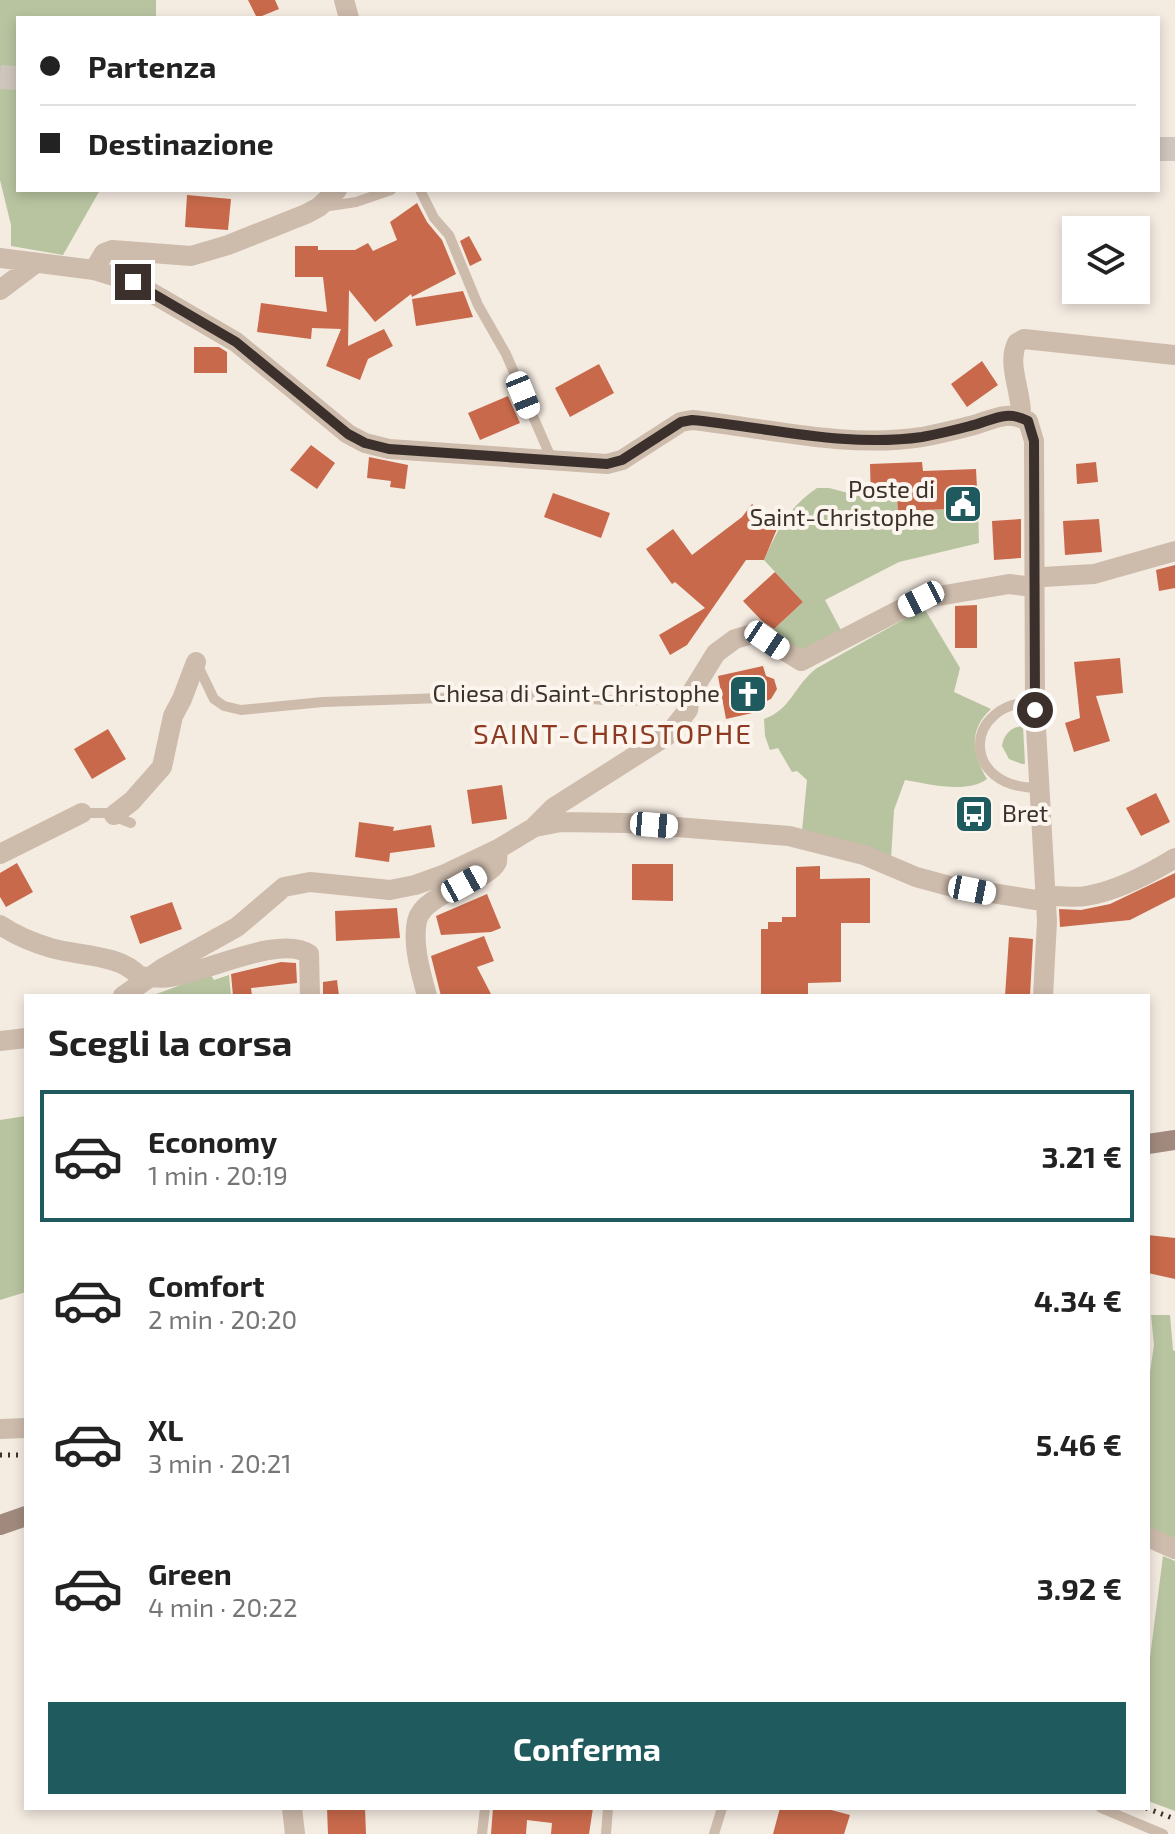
<!DOCTYPE html>
<html lang="it">
<head>
<meta charset="utf-8">
<style>
  body { margin:0; font-family:"Exo 2",sans-serif; background:#f6f6f6; color:#222; height:100vh; display:flex; flex-direction:column; font-size:30px; white-space:nowrap }
  * { box-sizing:border-box; margin:0 }
  p { font-size:26px; color:#767676 }
  .icon { flex:none; width:44px; height:44px; fill:none; stroke:currentColor; stroke-width:2; stroke-linecap:round; stroke-linejoin:round }
  .map { position:relative; flex:1; overflow:hidden }
  .panel { position:absolute; left:24px; top:994px; width:1126px; height:816px; display:flex; flex-direction:column; background:#fff; border-radius:0px; box-shadow:0 4px 12px #0003 }
  .panel>* { flex:none }
  .hud { position:absolute; left:16px; top:16px; width:1144px; height:176px; border-radius:0px; box-shadow:0 4px 12px #0003; display:grid; align-content:center; height:176px; padding:0 24px; background:#fff }
  .controls { position:absolute; left:1062px; top:216px; display:grid; gap:16px }
  .controls a { display:grid; place-items:center; width:88px; height:88px; border-radius:0px; background:#fff; box-shadow:0 4px 12px #0003; font-size:40px }
  .end { position:absolute; width:36px; height:36px; margin:-18px; border:10px solid #3b302b; background:#fff; box-shadow:0 0 0 4px #fff }
  .from { border-radius:50% }
  .car { position:absolute; width:24px; height:48px; margin:-24px -12px; border-radius:10px; box-shadow:0 0 6px 2px #0007; background:linear-gradient(#fff 24%,#345 0 40%,#fff 0 76%,#345 0 86%,#fff 0) }
  .hud b { display:flex; align-items:center; gap:28px; height:76px; font-size:30px }
  .hud b+b { border-top:2px solid #e0e0e0 }
  .hud i { width:20px; height:20px; background:#222 }
  ul { padding:0; list-style:none }
  li { display:flex; align-items:center; gap:24px; height:132px; margin:0 16px 12px; padding:0 8px; border:4px solid transparent; border-radius:0px }
  li div { flex:1 }
  li b { display:block; font-size:30px }
  li em { font-style:normal; font-weight:700 }
  li.active { border-color:#1f5a5e }
  li>.icon { width:72px; height:72px; stroke-width:1.5 }
  h2 { padding:0 24px; font-size:36px; line-height:96px }
  .cta { display:flex; gap:16px; margin-top:auto; padding:16px 24px }
  .cta a { flex:1; height:92px; border-radius:0px; background:#1f5a5e; color:#fff; font-size:32px; font-weight:700; line-height:92px; text-align:center }
  .map>svg:first-child { display:block }
  .green { fill:#b8c4a0 }
  .building { fill:#c8694b }
  .lines { fill:none; stroke-linecap:round; stroke-linejoin:round }
  .highway-tunnel { stroke:#cfc6bd; stroke-width:24; stroke-dasharray:24 12; stroke-linecap:butt }
  .lane { stroke:#cdbbac; stroke-width:10 }
  .street { stroke:#cdbbac; stroke-width:20 }
  .secondary { stroke:#a18a7d; stroke-width:20 }
  .rail { stroke:#3b302b; stroke-width:5; stroke-dasharray:2 6; stroke-linecap:butt }
  .route { stroke:#3b302b; stroke-width:10 }
  .labels { text-anchor:middle; stroke-width:8; stroke-linejoin:round; paint-order:stroke }
  .poi-label { font-size:24px; fill:#3b302b; stroke:#fbf5ee; text-anchor:end }
  .quarter-label { font-size:28px; letter-spacing:2px; fill:#8c3b22; stroke:#fbf5ee }
</style>
</head>
<body>
<div class="map">
<svg width="1175" height="1834" viewBox="0 0 1175 1834">
  <rect width="100%" height="100%" fill="#f4ebe1"/>
  <path class="green" d="M 0,0 L 156,0 L 156,18 L 18,18 L 18,190 L 100,190 L 63,255 L 11,246 L 11,225 L 0,180 Z
    M 817,488 L 829,488 L 871,499 L 897,498 L 898,511 L 978,508 L 979,543 L 899,562 L 825,600 L 842,632 L 800,652 L 771,632 L 803,602 L 764,560 C 778,529 788,508 817,488 Z
    M 924,608 L 960,668 L 954,692 L 991,709 C 968,730 972,754 987,779 C 967,794 929,784 905,780 L 894,810 L 891,858 L 802,831 L 807,780 L 797,771 L 792,772 L 778,748 L 770,750 L 765,736 L 764,719 C 792,709 794,685 817,668 Z
    M 1023,726 L 1025,764 L 1022,764 L 1009,759 L 1002,746 C 1004,734 1011,727 1023,726 Z
    M 210,974 L 214,980 L 229,975 L 231,996 L 151,996 Z
    M 26,1116 L 26,1161 L 24,1161 L 26,1180 L 26,1292 L 0,1300 L 0,1120 Z
    M 1151,1315 L 1170,1315 L 1173,1350 L 1175,1351 L 1175,1539 L 1148,1527 L 1148,1385 L 1154,1345 Z
    M 1163,1556 L 1175,1561 L 1175,1811 L 1148,1801 L 1148,1673 Z"/>
  <path class="building" d="M 248,0 L 275,0 L 279,9 L 257,18 Z
    M 187,195 L 231,199 L 228,230 L 185,227 Z
    M 417,203 L 427,222 L 442,240 L 456,274 L 412,297 L 411,294 L 375,322 L 349,290 L 348,346 L 384,329 L 393,346 L 368,359 L 360,380 L 326,366 L 341,329 L 312,328 L 311,339 L 257,332 L 261,303 L 327,312 L 323,277 L 295,277 L 295,246 L 318,246 L 318,250 L 355,250 L 368,243 L 373,251 L 397,240 L 390,222 Z
    M 469,236 L 482,260 L 470,266 L 460,241 Z
    M 463,291 L 473,317 L 416,326 L 412,299 Z
    M 194,347 L 219,347 L 227,352 L 227,373 L 194,373 Z
    M 982,361 L 998,385 L 967,407 L 951,384 Z
    M 599,364 L 614,393 L 570,417 L 555,388 Z
    M 508,396 L 520,423 L 480,440 L 468,413 Z
    M 311,445 L 335,463 L 317,489 L 290,470 Z
    M 369,457 L 408,465 L 405,489 L 390,487 L 391,481 L 367,478 Z
    M 922,462 L 923,471 L 976,469 L 978,508 L 898,511 L 897,498 L 871,500 L 870,464 Z
    M 1096,462 L 1098,482 L 1077,484 L 1076,464 Z
    M 553,493 L 610,513 L 601,538 L 544,517 Z
    M 752,504 L 779,524 L 764,560 L 746,560 L 687,645 L 670,655 L 659,635 L 705,608 L 675,582 L 672,584 L 646,549 L 673,529 L 692,555 L 742,517 Z
    M 1021,519 L 1021,558 L 994,560 L 992,521 Z
    M 1099,519 L 1102,552 L 1065,555 L 1063,521 Z
    M 1175,565 L 1175,588 L 1159,591 L 1156,570 Z
    M 775,572 L 803,602 L 774,629 L 762,621 L 743,601 Z
    M 977,605 L 977,648 L 955,648 L 955,606 Z
    M 1120,658 L 1123,693 L 1096,696 L 1110,741 L 1074,752 L 1065,723 L 1080,718 L 1074,662 Z
    M 763,666 L 766,676 L 774,679 L 777,689 L 771,699 L 760,704 L 761,711 L 726,719 L 718,676 Z
    M 108,729 L 126,759 L 92,779 L 74,749 Z
    M 502,785 L 507,819 L 472,824 L 467,790 Z
    M 1156,793 L 1170,822 L 1141,836 L 1126,808 Z
    M 359,822 L 394,827 L 393,831 L 431,825 L 435,847 L 390,853 L 389,862 L 355,857 Z
    M 17,863 L 33,892 L 6,907 L 0,897 L 0,873 Z
    M 632,864 L 673,864 L 673,901 L 632,900 Z
    M 820,866 L 820,879 L 870,878 L 870,923 L 841,923 L 841,982 L 808,983 L 808,996 L 761,996 L 761,929 L 768,929 L 768,922 L 782,922 L 782,917 L 796,917 L 796,867 Z
    M 1175,873 L 1175,897 L 1130,920 L 1060,927 L 1059,909 L 1081,910 L 1110,904 Z
    M 487,894 L 501,928 L 491,932 L 441,935 L 436,916 Z
    M 172,902 L 182,929 L 140,944 L 130,916 Z
    M 397,908 L 400,938 L 336,941 L 335,911 Z
    M 484,936 L 494,961 L 477,967 L 492,996 L 441,996 L 431,956 Z
    M 1009,937 L 1033,939 L 1030,996 L 1005,996 Z
    M 281,962 L 296,963 L 297,983 L 251,988 L 252,996 L 233,996 L 231,974 Z
    M 337,980 L 339,996 L 323,996 L 323,982 Z
    M 1148,1235 L 1175,1238 L 1175,1279 L 1148,1273 Z
    M 327,1808 L 365,1808 L 366,1834 L 328,1834 Z
    M 493,1808 L 593,1808 L 589,1834 L 551,1834 L 552,1823 L 527,1820 L 526,1834 L 491,1834 Z
    M 780,1808 L 824,1808 L 850,1815 L 844,1834 L 773,1834 Z"/>
  <g class="lines">
    <path class="highway-tunnel" d="M 0,77 L 18,78
      M 1158,149 L 1175,149"/>
    <path class="lane" d="M 420,190 L 434,218 L 449,235 L 478,305 L 506,354 L 552,460
      M 323,207 L 356,202 L 391,190
      M 198,666 L 214,699 L 224,706 L 241,710 L 323,702 L 533,695 L 619,701 L 678,699 L 690,695
      M 1035,702 C 963,702 959,788 1038,788
      M 82,813 L 105,813 L 131,823
      M 1101,1808 L 1163,1834
      M 482,1834 L 485,1808
      M 606,1834 L 608,1808
      M 714,1834 L 722,1808"/>
    <path class="street" d="M 344,0 L 349,18
      M 0,258 L 94,270 L 133,282 L 236,342 L 348,434 L 365,443 L 389,449 L 607,464 L 622,460 L 681,422 L 692,420 C 767,428 846,449 922,437 C 938,434 955,430 970,426 C 992,421 1005,409 1028,421 L 1034,441 L 1035,710 L 1047,921 L 1043,996
      M 94,270 L 104,253 L 112,250 L 191,256 L 228,245 L 306,214 L 319,207 L 337,190
      M 0,290 L 36,263
      M 1021,418 C 1023,394 1006,365 1017,343 L 1024,339 L 1175,355
      M 114,815 L 132,801 L 162,767 L 173,716 L 182,699 L 196,662
      M 535,827 L 561,822 L 626,823 L 789,836 L 864,855 L 916,877 L 953,887 L 1036,900 C 1052,892 1069,899 1086,896 C 1117,891 1149,874 1175,858
      M 0,854 L 82,813
      M 0,925 C 15,935 34,943 51,948 C 78,956 120,954 139,976 C 149,977 160,979 170,977 C 205,973 280,934 309,954 L 310,996
      M 123,996 L 163,968 L 237,927 L 284,887 L 310,882 L 390,890 L 415,885 L 443,875 L 498,849 L 533,828 L 553,808 L 668,735 L 688,710 L 690,695 L 716,653 L 735,639 L 756,633 L 801,661 L 921,599 L 1009,584 L 1025,586 L 1043,577 L 1094,574 L 1175,551
      M 427,996 C 421,973 412,945 417,921 C 423,892 487,883 497,862 C 497,861 498,850 498,849
      M 0,1041 L 26,1038
      M 0,1429 L 26,1428
      M 1148,1537 L 1175,1549
      M 292,1808 L 295,1834"/>
    <path class="secondary" d="M 1148,1144 L 1175,1140
      M 0,1525 L 26,1516"/>
    <path class="rail" d="M 0,1455 L 26,1455
      M 1146,1808 L 1175,1819"/>
  </g>
  <g class="lines">
    <path class="route" d="M 133,282 L 236,342 L 348,434 L 365,443 L 389,449 L 607,464 L 622,460 L 681,422 L 692,420 C 767,427 846,448 922,437 C 938,434 955,430 970,426 C 992,421 1005,409 1028,421 L 1034,441 L 1035,710"/>
  </g>
  <defs>
    <symbol id="civic-square" viewBox="-11 -11 22 22"><rect x="-9" y="-9" width="18" height="18" rx="4" fill="#1f5a5e" stroke="#fbf5ee"/><path d="M-.6-6.5H3V-4.5H.6V-3L4-1V1h2V6H-6V1h2V-1L-.6-3ZM-1.2 2.5V6h2.4V2.5Z" fill="#fff"/></symbol>
    <symbol id="church-square" viewBox="-11 -11 22 22"><rect x="-9" y="-9" width="18" height="18" rx="4" fill="#1f5a5e" stroke="#fbf5ee"/><path d="M-1.2-6h2.4v3.5h3.3v2.4h-3.3V6h-2.4V-.1h-3.3v-2.4h3.3Z" fill="#fff"/></symbol>
    <symbol id="bus-square" viewBox="-11 -11 22 22"><rect x="-9" y="-9" width="18" height="18" rx="4" fill="#1f5a5e" stroke="#fbf5ee"/><path d="M-5-6H5V4H4V6H2V4H-2V6H-4V4H-5ZM-3.5-4V0h7V-4ZM-3.5 1.2v1.5H-2V1.2ZM2 1.2v1.5H3.5V1.2Z" fill="#fff"/></symbol>
  </defs>
  <g fill-rule="evenodd">
    <use href="#civic-square" x="941" y="482" width="44" height="44"/>
    <use href="#church-square" x="726" y="672" width="44" height="44"/>
    <use href="#bus-square" x="952" y="792" width="44" height="44"/>
  </g>
  <g class="labels">
    <g class="poi-label">
      <text x="935" y="498">Poste di<tspan x="935" dy="28">Saint-Christophe</tspan></text>
      <text x="720" y="702">Chiesa di Saint-Christophe</text>
      <text x="1002" y="822" text-anchor="start">Bret</text>
    </g>
    <g class="quarter-label">
      <text x="613" y="744">SAINT-CHRISTOPHE</text>
    </g>
  </g>
</svg>
<div class="controls">
<a><svg class="icon" aria-label="layers" viewBox="0 0 24 24"><path d="M12 4l9 5-9 5-9-5zM3 14l9 5 9-5"/></svg></a>
</div>
<i class="end from" style="left:1035px;top:710px"></i>
<i class="end" style="left:133px;top:282px"></i>
<i class="car" style="left:523px;top:395px;rotate:158deg"></i>
<i class="car" style="left:921px;top:599px;rotate:243deg"></i>
<i class="car" style="left:767px;top:640px;rotate:124deg"></i>
<i class="car" style="left:654px;top:825px;rotate:95deg"></i>
<i class="car" style="left:464px;top:884px;rotate:61deg"></i>
<i class="car" style="left:972px;top:890px;rotate:101deg"></i>
<div class="hud">
<b><i class="from"></i>Partenza</b>
<b><i></i>Destinazione</b>
</div>
<section class="panel">
<h2>Scegli la corsa</h2>
<ul>
<li class="active"><svg class="icon" aria-label="car" viewBox="0 0 24 24"><path d="M5 17H2v-5l4-1 3-4h7l3 4 3 1v5h-3M9 17h6M6 11h13"/><circle cx="7" cy="17" r="2"/><circle cx="17" cy="17" r="2"/></svg><div><b>Economy</b><p>1 min · 20:19</p></div><em>3.21 €</em></li>
<li><svg class="icon" aria-label="car" viewBox="0 0 24 24"><path d="M5 17H2v-5l4-1 3-4h7l3 4 3 1v5h-3M9 17h6M6 11h13"/><circle cx="7" cy="17" r="2"/><circle cx="17" cy="17" r="2"/></svg><div><b>Comfort</b><p>2 min · 20:20</p></div><em>4.34 €</em></li>
<li><svg class="icon" aria-label="car" viewBox="0 0 24 24"><path d="M5 17H2v-5l4-1 3-4h7l3 4 3 1v5h-3M9 17h6M6 11h13"/><circle cx="7" cy="17" r="2"/><circle cx="17" cy="17" r="2"/></svg><div><b>XL</b><p>3 min · 20:21</p></div><em>5.46 €</em></li>
<li><svg class="icon" aria-label="car" viewBox="0 0 24 24"><path d="M5 17H2v-5l4-1 3-4h7l3 4 3 1v5h-3M9 17h6M6 11h13"/><circle cx="7" cy="17" r="2"/><circle cx="17" cy="17" r="2"/></svg><div><b>Green</b><p>4 min · 20:22</p></div><em>3.92 €</em></li>
</ul>
<div class="cta"><a>Conferma</a></div>
</section>
</div>
</body>
</html>
